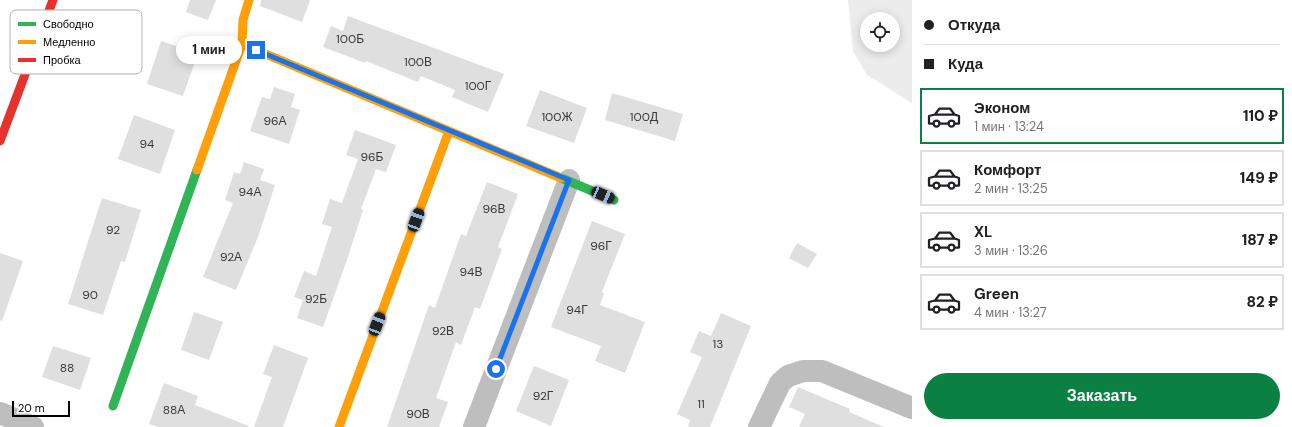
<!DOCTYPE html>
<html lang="ru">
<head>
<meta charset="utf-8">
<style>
  body { margin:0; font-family:"DM Sans",sans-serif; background:#f6f6f6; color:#202124; height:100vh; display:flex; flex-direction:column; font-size:15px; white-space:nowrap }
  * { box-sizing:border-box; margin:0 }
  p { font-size:13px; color:#757577 }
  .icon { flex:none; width:22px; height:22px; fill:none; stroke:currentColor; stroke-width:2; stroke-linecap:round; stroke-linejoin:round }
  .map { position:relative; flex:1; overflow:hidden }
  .side { display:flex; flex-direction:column; background:#fff; width:380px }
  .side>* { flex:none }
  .hud { display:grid; align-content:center; height:88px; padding:0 12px; background:#fff }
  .tools { position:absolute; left:860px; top:12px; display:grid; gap:8px }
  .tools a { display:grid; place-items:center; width:40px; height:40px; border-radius:50%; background:#fff; box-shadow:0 2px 10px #0003; font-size:20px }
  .scale { position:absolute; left:12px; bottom:10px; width:58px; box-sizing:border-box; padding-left:4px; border:2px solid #000; border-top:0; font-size:11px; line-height:14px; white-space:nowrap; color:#000; -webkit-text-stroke:3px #fff; paint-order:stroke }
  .end { position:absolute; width:18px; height:18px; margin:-9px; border:5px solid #1a73e8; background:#fff; box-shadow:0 0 0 2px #fff }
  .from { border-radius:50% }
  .bubble { position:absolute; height:28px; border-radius:14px; background:#fff; box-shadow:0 2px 10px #0003; font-size:13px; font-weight:800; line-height:28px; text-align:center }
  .car { position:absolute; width:12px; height:24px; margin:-12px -6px; border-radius:5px; box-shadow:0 0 3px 1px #0007; background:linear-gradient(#222 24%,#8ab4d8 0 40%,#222 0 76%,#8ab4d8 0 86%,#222 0) }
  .hud b { display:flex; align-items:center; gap:14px; height:38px; font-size:15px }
  .hud b+b { border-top:1px solid #e0e0e0 }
  .hud i { width:10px; height:10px; background:#202124 }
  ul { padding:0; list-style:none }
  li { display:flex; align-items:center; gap:12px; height:56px; margin:0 8px 6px; padding:0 4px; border:2px solid #e0e0e0; border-radius:0px }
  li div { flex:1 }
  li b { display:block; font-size:15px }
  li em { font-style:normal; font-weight:800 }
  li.active { border-color:#0b8043 }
  li>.icon { width:36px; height:36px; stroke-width:1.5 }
  .cta { display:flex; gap:8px; margin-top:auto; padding:8px 12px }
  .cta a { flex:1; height:46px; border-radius:24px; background:#0b8043; color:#fff; font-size:16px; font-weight:800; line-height:46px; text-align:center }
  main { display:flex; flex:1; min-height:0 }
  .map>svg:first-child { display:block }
  .green { fill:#ececec; fill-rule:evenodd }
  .building { fill:#dfdfdf }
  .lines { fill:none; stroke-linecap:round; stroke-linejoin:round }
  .street { stroke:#bebebe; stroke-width:22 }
  .fast { stroke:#30b455; stroke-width:9 }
  .slow { stroke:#ff9f0a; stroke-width:9 }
  .jam { stroke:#e5322d; stroke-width:9 }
  .route { stroke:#1a73e8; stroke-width:5 }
  .labels { text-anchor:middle; stroke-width:4; stroke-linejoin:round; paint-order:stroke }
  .number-label { font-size:12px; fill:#383838 }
  .key { fill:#fff; stroke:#b2b2b2; stroke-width:1 }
  .key-label { font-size:11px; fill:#000 }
</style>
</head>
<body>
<main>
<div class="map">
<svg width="912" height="427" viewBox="0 0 912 427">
  <rect width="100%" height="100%" fill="#fff"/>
  <path class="green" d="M 848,0 L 912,0 L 912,103 L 867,75 L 853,51 ZM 867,19 L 893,19 L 893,45 L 867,45 Z"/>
  <path class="building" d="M 190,0 L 216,0 L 208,20 L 186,12 Z
    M 261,0 L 310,0 L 302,22 L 260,6 Z
    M 348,16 L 504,74 L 488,112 L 452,97 L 455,90 L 421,76 L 418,82 L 366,61 L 365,63 L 323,47 L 331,26 L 343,31 Z
    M 161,41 L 198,53 L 183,96 L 147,84 Z
    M 274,87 L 295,94 L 291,107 L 300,110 L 289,144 L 250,131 L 262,97 L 270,99 Z
    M 540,90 L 587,108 L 574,143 L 526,126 Z
    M 612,93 L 683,114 L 675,141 L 605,120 Z
    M 134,115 L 175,130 L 160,174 L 118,159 Z
    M 355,130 L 396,145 L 386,172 L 376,169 L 361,209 L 363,210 L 348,257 L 323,327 L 297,318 L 303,300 L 294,297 L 304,271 L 316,276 L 332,227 L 322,224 L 330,199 L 342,203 L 358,159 L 346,155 Z
    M 244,162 L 264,169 L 260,180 L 275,185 L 258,237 L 236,290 L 203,277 L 233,203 L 225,200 L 234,172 L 240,174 Z
    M 487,182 L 518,194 L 498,247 L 502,249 L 480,309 L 475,307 L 461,345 L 456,342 L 436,398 L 448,402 L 439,427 L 387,427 L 429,305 L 435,308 L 461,234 L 466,236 Z
    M 102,198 L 141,210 L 125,262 L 121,261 L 103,315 L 68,304 Z
    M 592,221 L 625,234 L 602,292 L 604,293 L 600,305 L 645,322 L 625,373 L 595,361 L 601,346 L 551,327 Z
    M 797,243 L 817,254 L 808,268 L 789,258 Z
    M 0,253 L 23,261 L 2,321 L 0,320 Z
    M 194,312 L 223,322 L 209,360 L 181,350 Z
    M 721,313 L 751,326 L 710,427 L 688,427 L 690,420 L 677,414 L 702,357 L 690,352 L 699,331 L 711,336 Z
    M 274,345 L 308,358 L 283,427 L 254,427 L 272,377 L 263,374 Z
    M 53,346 L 91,358 L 80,390 L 42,377 Z
    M 534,366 L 569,380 L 551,426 L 516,411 Z
    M 164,383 L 198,396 L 195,405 L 249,426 L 248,427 L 158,427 L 149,424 Z
    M 798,387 L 850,409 L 849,412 L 884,427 L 799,427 L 805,414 L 789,407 Z"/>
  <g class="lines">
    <path class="street" d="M 0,413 L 33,427
      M 474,427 L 569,180
      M 759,427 L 780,383 L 788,376 L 803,371 L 822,371 L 912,408"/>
    <path class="fast" d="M 561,178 L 614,200
      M 113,406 L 197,170"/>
    <path class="slow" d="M 242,44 L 561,178
      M 197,170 L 242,44 L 243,20 L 249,0
      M 339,427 L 449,131"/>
    <path class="jam" d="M 0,141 L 53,0"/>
  </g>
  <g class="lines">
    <path class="route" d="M 256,50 L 569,180 L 496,369"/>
  </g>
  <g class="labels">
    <g class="number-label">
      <text x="350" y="43">100Б</text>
      <text x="418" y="66">100В</text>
      <text x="478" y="90">100Г</text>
      <text x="557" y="121">100Ж</text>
      <text x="644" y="121">100Д</text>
      <text x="275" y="125">96А</text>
      <text x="147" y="148">94</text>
      <text x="372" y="161">96Б</text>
      <text x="250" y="196">94А</text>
      <text x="494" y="213">96В</text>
      <text x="113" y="234">92</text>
      <text x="601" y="250">96Г</text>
      <text x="231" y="261">92А</text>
      <text x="471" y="276">94В</text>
      <text x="90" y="299">90</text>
      <text x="316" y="303">92Б</text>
      <text x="577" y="314">94Г</text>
      <text x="443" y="335">92В</text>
      <text x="718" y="348">13</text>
      <text x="67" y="372">88</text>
      <text x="543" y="400">92Г</text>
      <text x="701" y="408">11</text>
      <text x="174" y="414">88А</text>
      <text x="418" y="418">90В</text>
    </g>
  </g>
  <rect x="10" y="10" width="132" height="64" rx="6" class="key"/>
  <rect x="18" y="22" width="18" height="4" fill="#30b455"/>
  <rect x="18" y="40" width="18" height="4" fill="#ff9f0a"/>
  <rect x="18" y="58" width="18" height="4" fill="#e5322d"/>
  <g class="key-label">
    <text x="43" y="28">Свободно</text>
    <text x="43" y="46">Медленно</text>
    <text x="43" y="64">Пробка</text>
  </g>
</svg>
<div class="tools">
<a><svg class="icon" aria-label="locate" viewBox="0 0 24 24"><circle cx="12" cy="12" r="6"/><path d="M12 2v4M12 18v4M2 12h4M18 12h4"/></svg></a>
</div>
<div class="scale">20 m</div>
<i class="end from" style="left:496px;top:369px"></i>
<i class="end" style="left:256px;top:50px"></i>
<div class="bubble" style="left:176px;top:36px;width:66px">1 мин</div>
<i class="car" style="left:603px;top:195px;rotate:113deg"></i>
<i class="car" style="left:416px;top:220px;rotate:20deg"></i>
<i class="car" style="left:377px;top:324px;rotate:21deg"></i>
</div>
<section class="side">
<div class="hud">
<b><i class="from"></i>Откуда</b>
<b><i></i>Куда</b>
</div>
<ul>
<li class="active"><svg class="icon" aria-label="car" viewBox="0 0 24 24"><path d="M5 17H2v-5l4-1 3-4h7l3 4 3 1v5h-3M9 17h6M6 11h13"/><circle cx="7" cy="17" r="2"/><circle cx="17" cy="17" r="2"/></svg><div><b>Эконом</b><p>1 мин · 13:24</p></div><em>110 ₽</em></li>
<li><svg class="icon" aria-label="car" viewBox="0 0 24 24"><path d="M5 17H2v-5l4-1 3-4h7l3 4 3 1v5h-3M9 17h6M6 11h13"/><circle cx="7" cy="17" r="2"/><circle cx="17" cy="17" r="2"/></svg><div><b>Комфорт</b><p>2 мин · 13:25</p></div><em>149 ₽</em></li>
<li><svg class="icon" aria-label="car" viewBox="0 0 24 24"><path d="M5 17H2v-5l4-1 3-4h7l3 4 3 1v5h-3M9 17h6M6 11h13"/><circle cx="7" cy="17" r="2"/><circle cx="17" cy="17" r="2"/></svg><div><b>XL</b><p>3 мин · 13:26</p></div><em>187 ₽</em></li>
<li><svg class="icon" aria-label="car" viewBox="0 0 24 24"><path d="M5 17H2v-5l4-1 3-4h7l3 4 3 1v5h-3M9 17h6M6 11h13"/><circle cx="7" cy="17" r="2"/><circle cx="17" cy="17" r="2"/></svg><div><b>Green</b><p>4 мин · 13:27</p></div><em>82 ₽</em></li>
</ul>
<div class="cta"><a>Заказать</a></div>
</section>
</main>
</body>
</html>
